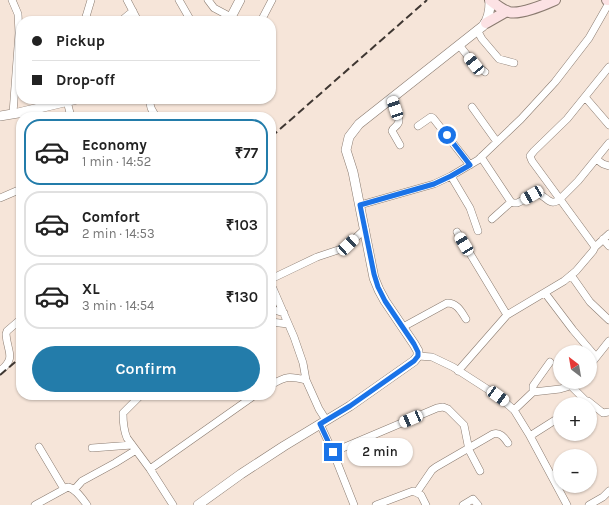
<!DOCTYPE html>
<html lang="en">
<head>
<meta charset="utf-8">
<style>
  body { margin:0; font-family:Karla,sans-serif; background:#f2f2f2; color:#222; height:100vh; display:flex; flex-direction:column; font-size:15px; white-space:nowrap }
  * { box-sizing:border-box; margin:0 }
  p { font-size:13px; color:#767676 }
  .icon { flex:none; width:22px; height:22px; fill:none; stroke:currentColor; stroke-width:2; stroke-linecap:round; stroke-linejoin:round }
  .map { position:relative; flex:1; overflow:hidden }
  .side { position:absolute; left:16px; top:112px; width:260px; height:288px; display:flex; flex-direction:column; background:#fff; border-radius:16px; box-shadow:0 1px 3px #0004 }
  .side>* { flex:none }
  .top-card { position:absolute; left:16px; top:16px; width:260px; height:88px; border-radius:16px; box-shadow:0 1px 3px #0004; display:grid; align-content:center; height:88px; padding:0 16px; background:#fff }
  .needle { width:26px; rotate:329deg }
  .buttons { position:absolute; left:553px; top:345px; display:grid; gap:8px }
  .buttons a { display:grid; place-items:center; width:44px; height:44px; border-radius:50%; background:#fff; box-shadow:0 1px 3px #0004; font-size:20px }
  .end { position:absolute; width:18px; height:18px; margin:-9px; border:5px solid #1a73e8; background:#fff; box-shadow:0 0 0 2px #fff }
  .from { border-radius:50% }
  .bubble { position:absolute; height:28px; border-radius:14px; background:#fff; box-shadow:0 1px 3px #0004; font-size:13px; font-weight:600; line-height:28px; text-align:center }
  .car { position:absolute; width:12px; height:24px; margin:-12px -6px; border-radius:5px; box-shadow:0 0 3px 1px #0007; background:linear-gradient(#fff 24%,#345 0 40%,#fff 0 76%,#345 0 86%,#fff 0) }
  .top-card b { display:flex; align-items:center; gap:14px; height:38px; font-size:15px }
  .top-card b+b { border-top:1px solid #e0e0e0 }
  .top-card i { width:10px; height:10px; background:#222 }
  ul { padding:7px 0 0; list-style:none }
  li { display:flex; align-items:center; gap:12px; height:66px; margin:0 8px 6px; padding:0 8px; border:2px solid #e0e0e0; border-radius:16px }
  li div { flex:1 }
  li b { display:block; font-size:15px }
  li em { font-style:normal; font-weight:600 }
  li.on { border-color:#237caa }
  li>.icon { width:36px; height:36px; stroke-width:1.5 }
  .cta { display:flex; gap:8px; margin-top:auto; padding:8px 16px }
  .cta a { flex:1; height:46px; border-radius:24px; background:#237caa; color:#fff; font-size:16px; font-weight:600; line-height:46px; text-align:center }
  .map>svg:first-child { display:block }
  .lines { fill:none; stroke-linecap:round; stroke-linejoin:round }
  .minor-casing { stroke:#8a7b70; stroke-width:8 }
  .tertiary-casing { stroke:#8a7b70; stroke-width:10 }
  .secondary-casing { stroke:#8a7b70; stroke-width:12 }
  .minor { stroke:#fff; stroke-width:7 }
  .tertiary { stroke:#fff; stroke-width:9 }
  .secondary { stroke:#fce2e4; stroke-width:10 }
  .rail { stroke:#3f3732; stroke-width:2; stroke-dasharray:8 4; stroke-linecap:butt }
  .route { stroke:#1a73e8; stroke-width:5 }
</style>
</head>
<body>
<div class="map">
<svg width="609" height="505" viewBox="0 0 609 505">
  <rect width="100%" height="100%" fill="#f6e5d9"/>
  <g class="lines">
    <defs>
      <path id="minor" d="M 12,0 L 18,14 L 19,33 L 13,113
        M 127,0 L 138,21
        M 179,0 L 191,21
        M 208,0 L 214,8 L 231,17
        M 85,20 L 91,0
        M 121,21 L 133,11
        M 261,21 L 272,0
        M 477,30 L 482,39 L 499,59 L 514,63
        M 459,45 L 474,64 L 485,72
        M 585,97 L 609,125
        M 149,99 L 151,108 L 156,117
        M 392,99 L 399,120 C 399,127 393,126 392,131 L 400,145
        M 67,101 L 71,117
        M 472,107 L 497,142
        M 418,126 L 431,117 L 433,118 L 470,165
        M 481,157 L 511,202 L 514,203 L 517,203 C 523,201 530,194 537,194 C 547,195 549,208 560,199 L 578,181 L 609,143
        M 596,159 L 603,164 L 609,166
        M 451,176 L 470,208 L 478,231
        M 0,198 L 21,189
        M 360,205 L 434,184 L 451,176 L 478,160 L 521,119 L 555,82 L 589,38 L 609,3
        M 492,219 L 511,202
        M 457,232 L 507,315
        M 603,239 L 609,246
        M 595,247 L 532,161 L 530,156 L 534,151 L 567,119 L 609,67
        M 571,275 L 590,302 L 609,320
        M 271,279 L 317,257 L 344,248 L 348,245 L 365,229
        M 271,284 L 294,337 L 303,363 L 306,380 L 319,409 L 326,420
        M 545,293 L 573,330 L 596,357
        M 271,309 L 284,313
        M 271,322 L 288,324
        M 403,327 L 447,303 C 457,303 461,311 466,319
        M 418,356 L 432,357 L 453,367 L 498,396 L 514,410 L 530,436 L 567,505
        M 590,365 L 609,341
        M 0,371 C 17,357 7,352 6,334 L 7,331 L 21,319
        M 458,371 L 507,315 L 564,281 L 576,271 L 593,251 L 595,247 L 609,234
        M 271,385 C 286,376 289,376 306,380
        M 570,385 L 586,401
        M 533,392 L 533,386 L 535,383 L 550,362
        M 141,395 L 123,413 C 123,421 124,431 127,438 L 150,469 L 173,505
        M 582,404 L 588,401 L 603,413 L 609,412
        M 514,410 L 533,392 L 560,389 L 567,387 L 574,382
        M 320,424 L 333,452 L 354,505
        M 530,436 L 560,417
        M 39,447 L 64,489
        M 92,448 L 132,445
        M 333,452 L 437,408 L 443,407 L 448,409 L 464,425 L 469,450 L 480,471
        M 150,469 L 255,395
        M 74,490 L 82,481 L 115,463 L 136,450
        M 417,492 L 432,470 L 436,467 L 493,434 C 500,432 504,437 508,443
        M 35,505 L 68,487 C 76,489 82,498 87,505
        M 376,505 L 413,491 L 421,495 L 426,505
        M 463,505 L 473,499 L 478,505
        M 589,505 L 603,497 L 609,491"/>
      <path id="tertiary" d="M 229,21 L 240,0
        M 0,116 L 18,113 L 77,99
        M 198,505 L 241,474 L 284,446 L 350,406 L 414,361 L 418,356 L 418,351 L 414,344 L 385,301 L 379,290 L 374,278 L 353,172 L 346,150 L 349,137 L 359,124 L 483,26 C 489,19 490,10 490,1"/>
      <path id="secondary" d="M 490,0 C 495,4 502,10 509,12 C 519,15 544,5 555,0
        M 607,0 L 609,0
        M 486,23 L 507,11"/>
    </defs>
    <use href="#minor" class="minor-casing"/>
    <use href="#tertiary" class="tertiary-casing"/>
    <use href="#secondary" class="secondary-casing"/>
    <use href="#minor" class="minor"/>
    <use href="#tertiary" class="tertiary"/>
    <use href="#secondary" class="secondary"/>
    <path class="rail" d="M 271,137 L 427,0
      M 0,375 L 21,357"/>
  </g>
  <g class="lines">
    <path class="route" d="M 333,452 L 320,424 L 350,406 L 414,361 L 418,356 L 418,352 L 414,344 L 385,301 L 378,287 L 374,274 L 360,205 L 434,184 L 451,176 L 470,165 L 447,135"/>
  </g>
</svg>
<div class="buttons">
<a><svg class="needle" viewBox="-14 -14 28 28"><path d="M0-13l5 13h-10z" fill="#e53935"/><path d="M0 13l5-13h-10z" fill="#767676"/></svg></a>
<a>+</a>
<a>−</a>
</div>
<i class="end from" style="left:447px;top:135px"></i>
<i class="end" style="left:333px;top:452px"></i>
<div class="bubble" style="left:347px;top:438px;width:66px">2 min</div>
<i class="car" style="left:474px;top:64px;rotate:321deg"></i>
<i class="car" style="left:395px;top:108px;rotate:342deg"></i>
<i class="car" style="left:532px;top:195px;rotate:240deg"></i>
<i class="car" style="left:464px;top:244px;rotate:329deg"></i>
<i class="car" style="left:348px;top:245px;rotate:47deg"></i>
<i class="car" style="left:498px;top:396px;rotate:126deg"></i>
<i class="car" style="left:411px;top:419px;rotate:247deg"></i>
<div class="top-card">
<b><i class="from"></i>Pickup</b>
<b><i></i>Drop-off</b>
</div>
<section class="side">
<ul>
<li class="on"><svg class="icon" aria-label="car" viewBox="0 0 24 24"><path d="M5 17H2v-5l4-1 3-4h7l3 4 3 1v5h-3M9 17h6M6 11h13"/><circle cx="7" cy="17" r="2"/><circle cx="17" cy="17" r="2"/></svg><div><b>Economy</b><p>1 min · 14:52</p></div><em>₹77</em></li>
<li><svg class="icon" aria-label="car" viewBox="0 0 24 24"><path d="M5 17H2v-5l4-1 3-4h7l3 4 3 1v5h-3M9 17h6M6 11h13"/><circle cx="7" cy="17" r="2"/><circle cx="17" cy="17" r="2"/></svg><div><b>Comfort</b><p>2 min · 14:53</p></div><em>₹103</em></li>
<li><svg class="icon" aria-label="car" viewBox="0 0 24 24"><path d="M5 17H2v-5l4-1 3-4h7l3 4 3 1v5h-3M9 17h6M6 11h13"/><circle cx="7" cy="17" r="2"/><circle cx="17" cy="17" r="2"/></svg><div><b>XL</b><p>3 min · 14:54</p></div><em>₹130</em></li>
</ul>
<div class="cta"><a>Confirm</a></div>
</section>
</div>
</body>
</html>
